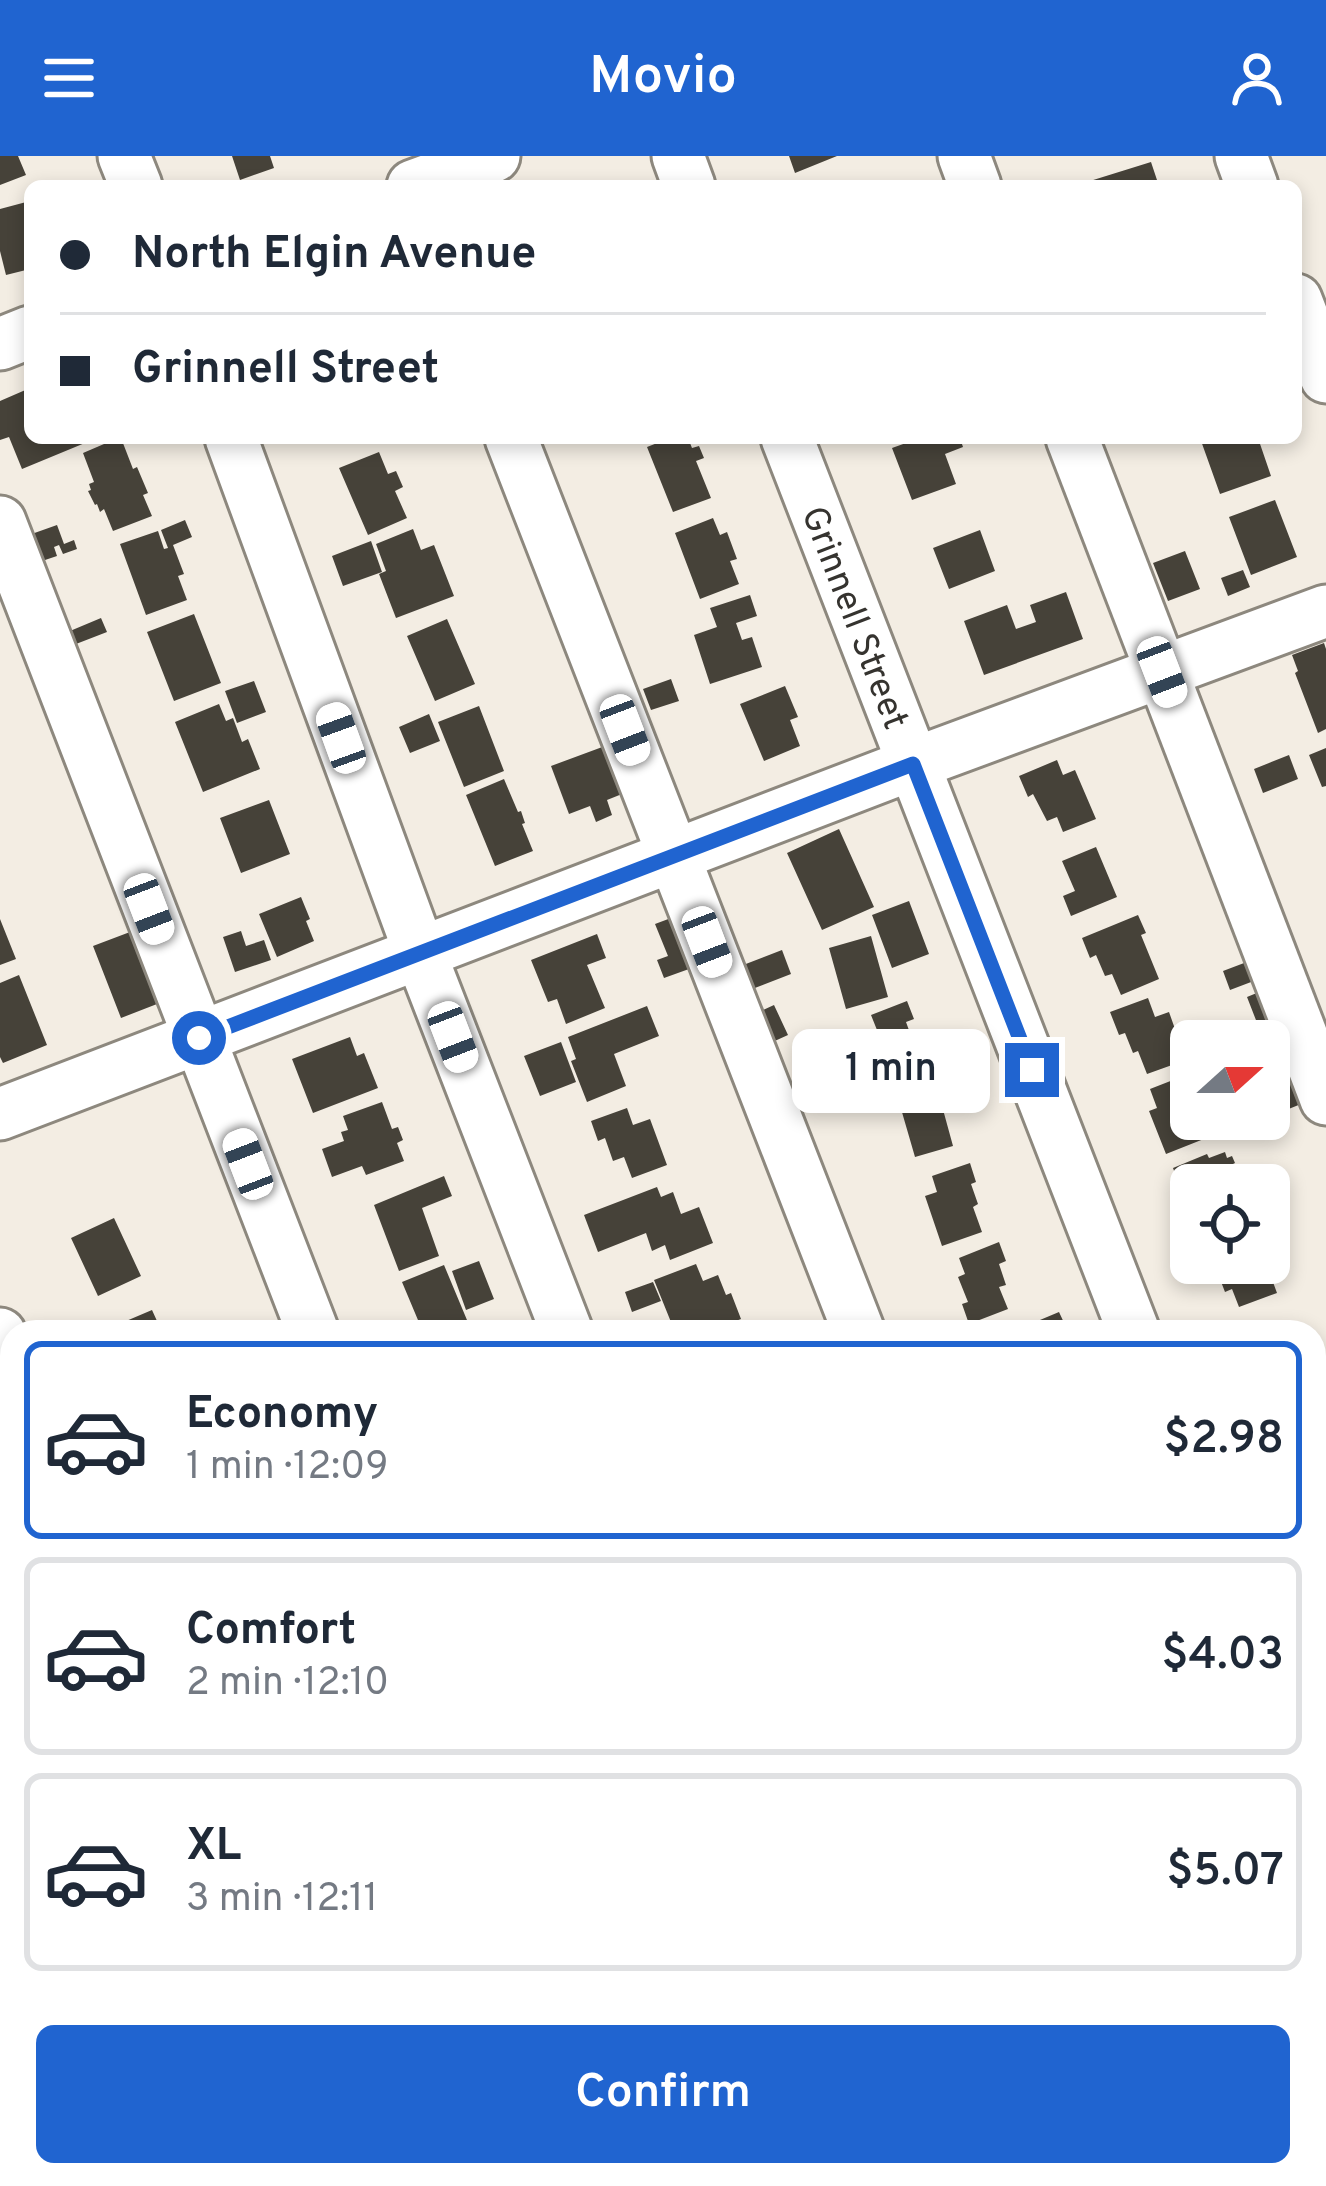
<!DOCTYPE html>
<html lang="en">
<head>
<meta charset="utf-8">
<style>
  body { margin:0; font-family:Overpass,sans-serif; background:#f2f2f3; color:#1f2937; height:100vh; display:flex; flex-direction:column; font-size:45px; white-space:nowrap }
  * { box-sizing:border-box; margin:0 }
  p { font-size:39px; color:#747a83 }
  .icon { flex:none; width:66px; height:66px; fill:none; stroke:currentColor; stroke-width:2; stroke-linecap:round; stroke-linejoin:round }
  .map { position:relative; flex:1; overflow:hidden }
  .side { position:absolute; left:0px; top:1164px; width:1326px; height:867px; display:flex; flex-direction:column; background:#fff; border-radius:36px 36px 0 0; box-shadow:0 6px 18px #0003 }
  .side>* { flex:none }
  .hud { position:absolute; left:24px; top:24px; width:1278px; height:264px; border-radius:18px; box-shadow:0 6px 18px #0003; display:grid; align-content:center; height:264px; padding:0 36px; background:#fff }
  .needle { width:78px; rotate:69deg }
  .buttons { position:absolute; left:1170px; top:864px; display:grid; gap:24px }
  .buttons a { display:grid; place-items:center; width:120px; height:120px; border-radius:18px; background:#fff; box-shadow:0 6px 18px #0003; font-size:60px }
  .end { position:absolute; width:54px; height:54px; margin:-27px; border:15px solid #2064d0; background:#fff; box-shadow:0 0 0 6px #fff }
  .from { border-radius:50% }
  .bubble { position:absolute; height:84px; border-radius:18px; background:#fff; box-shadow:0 6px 18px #0003; font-size:39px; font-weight:600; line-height:84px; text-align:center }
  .car { position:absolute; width:36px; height:72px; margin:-36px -18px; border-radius:15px; box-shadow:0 0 9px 3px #0007; background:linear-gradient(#fff 24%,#345 0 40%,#fff 0 76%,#345 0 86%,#fff 0) }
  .hud b { display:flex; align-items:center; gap:42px; height:114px; font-size:45px }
  .hud b+b { border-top:3px solid #e0e1e3 }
  .hud i { width:30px; height:30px; background:#1f2937 }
  ul { padding:21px 0 0; list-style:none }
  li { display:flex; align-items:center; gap:36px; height:198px; margin:0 24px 18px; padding:0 12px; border:6px solid #e0e1e3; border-radius:18px }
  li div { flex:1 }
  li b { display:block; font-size:45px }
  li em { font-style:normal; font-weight:600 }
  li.active { border-color:#2064d0 }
  li>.icon { width:108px; height:108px; stroke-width:1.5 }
  .action { display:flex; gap:24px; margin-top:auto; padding:24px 36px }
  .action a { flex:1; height:138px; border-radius:18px; background:#2064d0; color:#fff; font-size:48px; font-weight:600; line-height:138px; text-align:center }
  header { display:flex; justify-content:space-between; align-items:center; height:156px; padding:0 36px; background:#2064d0; color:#fff; font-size:54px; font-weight:600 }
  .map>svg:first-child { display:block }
  .building { fill:#464239 }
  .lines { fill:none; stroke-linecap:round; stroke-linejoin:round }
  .minor-casing { stroke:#8d887e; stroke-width:57 }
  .minor { stroke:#fff; stroke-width:51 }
  .route { stroke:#2064d0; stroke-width:15 }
  .labels { text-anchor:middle; stroke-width:12; stroke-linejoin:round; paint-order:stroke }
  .street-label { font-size:36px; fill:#35332f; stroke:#f3ede3 }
</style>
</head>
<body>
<header><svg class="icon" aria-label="menu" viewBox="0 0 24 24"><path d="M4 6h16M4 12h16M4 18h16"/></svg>Movio<svg class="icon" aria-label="person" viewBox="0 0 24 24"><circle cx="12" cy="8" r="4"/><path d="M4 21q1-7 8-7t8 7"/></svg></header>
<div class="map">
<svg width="1326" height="2030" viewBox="0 0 1326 2030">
  <rect width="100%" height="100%" fill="#f3ede3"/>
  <path class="building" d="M 0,0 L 18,0 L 26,19 L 0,29 Z
    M 232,0 L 270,0 L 274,12 L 240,24 Z
    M 789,0 L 837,0 L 795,17 Z
    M 1151,6 L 1159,30 L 1091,30 L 1090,25 Z
    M 30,45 L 30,113 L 6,119 L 0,95 L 0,53 Z
    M 30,232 L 30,282 L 97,282 L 22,313 L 9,281 L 0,284 L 0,245 Z
    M 118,282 L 121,282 L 133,313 L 137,311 L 148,337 L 143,339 L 152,360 L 113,375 L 104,353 L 100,356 L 97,348 L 95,349 L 88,335 L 91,334 L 89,328 L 94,326 L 83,297 Z
    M 670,282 L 688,282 L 692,292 L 699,290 L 704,302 L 696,305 L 711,342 L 673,356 L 647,291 Z
    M 920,282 L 960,282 L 963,291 L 945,298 L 956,328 L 912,344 L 892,292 Z
    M 1200,282 L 1258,282 L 1271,320 L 1220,338 Z
    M 379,296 L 388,318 L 396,315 L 403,331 L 395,335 L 407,362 L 368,379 L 339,312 Z
    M 1275,344 L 1297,401 L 1251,419 L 1229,361 Z
    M 713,362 L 720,379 L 727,376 L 737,403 L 730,405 L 739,428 L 700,443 L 675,377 Z
    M 185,364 L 192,381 L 173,389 L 184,418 L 178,420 L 187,444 L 146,459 L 120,388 L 158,375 L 164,393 L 168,392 L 161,374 Z
    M 57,369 L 64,388 L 74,384 L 77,393 L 63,398 L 59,389 L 54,391 L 57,400 L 36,407 L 26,380 Z
    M 413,373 L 421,394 L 434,389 L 454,440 L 396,462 L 379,418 L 386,415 L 376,388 Z
    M 980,374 L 995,415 L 949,433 L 933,392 Z
    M 371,385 L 382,416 L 343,430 L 332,400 Z
    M 1185,395 L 1200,433 L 1168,445 L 1153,407 Z
    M 1243,414 L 1250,431 L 1228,440 L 1221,422 Z
    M 1066,436 L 1083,483 L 984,519 L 964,465 L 1007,449 L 1016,473 L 1036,466 L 1030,449 Z
    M 750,439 L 757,460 L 736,467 L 742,484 L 752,481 L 762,511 L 710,528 L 694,479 L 717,471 L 710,452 Z
    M 194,458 L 221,527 L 174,545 L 147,476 Z
    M 101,462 L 107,476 L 76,488 L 70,475 Z
    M 447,463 L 475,528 L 435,545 L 407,480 Z
    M 1324,487 L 1326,493 L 1326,573 L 1318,577 L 1295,517 L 1298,515 L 1292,499 Z
    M 671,523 L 679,545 L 651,554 L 643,533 Z
    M 254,525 L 266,556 L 237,567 L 225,535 Z
    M 785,530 L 798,561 L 790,564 L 800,590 L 764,605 L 740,548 Z
    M 219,548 L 226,565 L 233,562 L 242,586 L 248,583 L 260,613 L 203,636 L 175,566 Z
    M 479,550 L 504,615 L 464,631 L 438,566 Z
    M 429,558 L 440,585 L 410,597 L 399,571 Z
    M 605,590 L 622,638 L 607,644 L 612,659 L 596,666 L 590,650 L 569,658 L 551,610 Z
    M 1326,592 L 1326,630 L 1322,631 L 1309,599 Z
    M 1289,599 L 1298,623 L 1263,637 L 1254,613 Z
    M 1057,604 L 1063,619 L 1075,614 L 1096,663 L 1063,676 L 1057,661 L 1047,665 L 1033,638 L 1028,641 L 1019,620 Z
    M 504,623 L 518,656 L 521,655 L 525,667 L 522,668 L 533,695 L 495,710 L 466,639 Z
    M 269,644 L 290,698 L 241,717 L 220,662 Z
    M 839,673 L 874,751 L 822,774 L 787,697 Z
    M 1096,691 L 1117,741 L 1071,760 L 1063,740 L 1075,735 L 1062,705 Z
    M 301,741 L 310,763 L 306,765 L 314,785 L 277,801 L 259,758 Z
    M 909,745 L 929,798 L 892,812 L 872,759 Z
    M 1138,759 L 1146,777 L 1141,779 L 1159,823 L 1121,839 L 1112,818 L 1105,820 L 1096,799 L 1090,802 L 1082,782 Z
    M 671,762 L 689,813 L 664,822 L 657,804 L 668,800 L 655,768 Z
    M 0,763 L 16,803 L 0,809 Z
    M 241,775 L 246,790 L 264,784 L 271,804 L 235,816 L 223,781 Z
    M 130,776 L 157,848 L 121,862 L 93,790 Z
    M 597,778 L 606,802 L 587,809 L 605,852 L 566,868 L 557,843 L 548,846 L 531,804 Z
    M 871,780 L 888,841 L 846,853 L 829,792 Z
    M 782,794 L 791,818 L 747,835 L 738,811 Z
    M 1252,804 L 1259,823 L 1230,834 L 1223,815 Z
    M 19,819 L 47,889 L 3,907 L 0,901 L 0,827 Z
    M 1264,834 L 1278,871 L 1261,877 L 1247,841 Z
    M 1148,842 L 1155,861 L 1169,856 L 1186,904 L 1147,918 L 1138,895 L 1133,897 L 1125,877 L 1119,879 L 1110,856 Z
    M 907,845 L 914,863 L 906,866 L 914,888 L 907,890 L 916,912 L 878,927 L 860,880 L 877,874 L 871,859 Z
    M 774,849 L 788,879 L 759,892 L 746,862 Z
    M 647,850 L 659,880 L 614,898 L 626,930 L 587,946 L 571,905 L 576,903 L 568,881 Z
    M 350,881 L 357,900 L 364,897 L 378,932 L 313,957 L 292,903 Z
    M 561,886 L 576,926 L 540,940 L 524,900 Z
    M 1291,909 L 1306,946 L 1269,961 L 1269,918 Z
    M 1191,917 L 1191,963 L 1230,963 L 1234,971 L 1166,998 L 1149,955 L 1157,952 L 1150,933 Z
    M 936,928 L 953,990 L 915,1001 L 897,939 Z
    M 382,946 L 392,973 L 398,971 L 403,984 L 397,987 L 404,1005 L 366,1019 L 362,1010 L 332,1021 L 322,993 L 344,985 L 341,976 L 348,974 L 343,960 Z
    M 627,952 L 633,969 L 650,963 L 667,1009 L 632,1022 L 624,1001 L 613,1005 L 605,982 L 598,985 L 591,965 Z
    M 1225,996 L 1227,1002 L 1232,1000 L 1235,1007 L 1231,1009 L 1239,1029 L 1191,1029 L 1191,1039 L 1187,1029 L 1180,1031 L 1173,1012 L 1207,998 L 1209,1002 Z
    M 970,1007 L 976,1026 L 971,1028 L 978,1048 L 973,1051 L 982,1076 L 942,1090 L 925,1040 L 937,1036 L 932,1020 Z
    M 444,1020 L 452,1040 L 422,1052 L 439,1100 L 399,1115 L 374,1049 Z
    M 657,1031 L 661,1041 L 673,1036 L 681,1058 L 699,1051 L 713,1087 L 670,1104 L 665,1089 L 652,1095 L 646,1077 L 598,1096 L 584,1059 Z
    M 114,1062 L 141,1120 L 98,1140 L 71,1082 Z
    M 999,1086 L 1006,1105 L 999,1108 L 1006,1129 L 999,1131 L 1008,1153 L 969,1168 L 962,1148 L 968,1146 L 958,1121 L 965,1118 L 959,1102 Z
    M 479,1105 L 494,1143 L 466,1154 L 452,1115 Z
    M 1199,1107 L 1209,1107 L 1213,1117 L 1188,1128 L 1182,1114 Z
    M 1223,1107 L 1266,1107 L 1277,1137 L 1239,1151 L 1232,1133 L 1225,1136 L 1215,1110 Z
    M 696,1108 L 703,1125 L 718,1119 L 726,1139 L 731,1137 L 741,1163 L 708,1176 L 675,1176 L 654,1124 Z
    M 444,1109 L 472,1176 L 423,1176 L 402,1126 Z
    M 653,1126 L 661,1145 L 632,1156 L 625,1136 Z
    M 152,1154 L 162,1176 L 114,1176 L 112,1171 Z
    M 1059,1156 L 1066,1171 L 1053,1176 L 1031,1176 L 1028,1169 Z
    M 12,1480 L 12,1536 L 8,1538 L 0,1516 L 0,1484 Z
    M 1326,1482 L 1326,1533 L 1319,1536 L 1314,1523 L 1314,1487 Z
    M 86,2019 L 133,2019 L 137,2029 L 90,2030 Z
    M 151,2019 L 262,2019 L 265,2028 L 259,2030 L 156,2030 Z
    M 430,2019 L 511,2019 L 515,2028 L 434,2030 Z
    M 581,2019 L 607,2019 L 608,2021 L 617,2019 L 621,2030 L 580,2030 L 577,2021 Z"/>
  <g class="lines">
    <defs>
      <g id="minor">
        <path d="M 124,0 L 136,30"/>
        <path d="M 678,0 L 689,30"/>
        <path d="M 964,0 L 975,30"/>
        <path d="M 1241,0 L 1252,30"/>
        <path d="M 413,30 L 494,0"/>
        <path d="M 1296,144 L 1326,221"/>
        <path d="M 0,188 L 30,176"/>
        <path d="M 231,282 L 420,797 L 567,1176"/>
        <path d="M 511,282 L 859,1176"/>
        <path id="s1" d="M 787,282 L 1134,1176"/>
        <path d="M 1072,282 L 1326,943"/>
        <path d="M 0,366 L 313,1176"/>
        <path d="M 0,958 L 913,608 L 1326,455"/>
        <path d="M 0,1178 L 12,1209"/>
        <path d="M 1314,1261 L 1326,1256"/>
        <path d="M 1314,1671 L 1326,1705"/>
        <path d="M 0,1765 L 12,1760"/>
        <path d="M 0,1924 L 12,1954"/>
        <path d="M 1314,1987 L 1326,2018"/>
        <path d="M 38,2019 L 42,2030"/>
        <path d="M 331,2019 L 335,2030"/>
        <path d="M 699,2019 L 704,2030"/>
        <path d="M 1010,2019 L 1014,2030"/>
      </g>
    </defs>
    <use href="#minor" class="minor-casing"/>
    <use href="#minor" class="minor"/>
  </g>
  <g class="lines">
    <path class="route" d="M 199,882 L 913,608 L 1032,914"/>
  </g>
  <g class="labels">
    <g class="street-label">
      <text dy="13" stroke="none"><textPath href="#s1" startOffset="192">Grinnell Street</textPath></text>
    </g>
  </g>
</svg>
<div class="buttons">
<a><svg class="needle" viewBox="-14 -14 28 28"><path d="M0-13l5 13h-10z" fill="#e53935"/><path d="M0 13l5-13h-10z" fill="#747a83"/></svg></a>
<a><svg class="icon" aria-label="locate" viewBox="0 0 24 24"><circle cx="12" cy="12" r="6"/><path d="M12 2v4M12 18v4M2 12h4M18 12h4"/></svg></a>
</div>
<i class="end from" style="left:199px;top:882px"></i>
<i class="end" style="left:1032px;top:914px"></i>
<div class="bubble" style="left:792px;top:873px;width:198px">1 min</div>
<i class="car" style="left:1162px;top:516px;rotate:159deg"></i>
<i class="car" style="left:625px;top:574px;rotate:159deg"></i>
<i class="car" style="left:341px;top:582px;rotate:340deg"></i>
<i class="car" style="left:149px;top:753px;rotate:159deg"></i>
<i class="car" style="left:707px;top:786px;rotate:159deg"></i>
<i class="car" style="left:453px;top:881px;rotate:159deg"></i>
<i class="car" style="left:248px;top:1008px;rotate:339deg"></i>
<div class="hud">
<b><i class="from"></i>North Elgin Avenue</b>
<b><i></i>Grinnell Street</b>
</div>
<section class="side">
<ul>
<li class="active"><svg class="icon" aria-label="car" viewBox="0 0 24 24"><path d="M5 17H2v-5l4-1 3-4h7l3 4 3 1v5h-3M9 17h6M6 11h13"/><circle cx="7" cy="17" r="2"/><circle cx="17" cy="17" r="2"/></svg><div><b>Economy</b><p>1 min · 12:09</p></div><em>$2.98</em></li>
<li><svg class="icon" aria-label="car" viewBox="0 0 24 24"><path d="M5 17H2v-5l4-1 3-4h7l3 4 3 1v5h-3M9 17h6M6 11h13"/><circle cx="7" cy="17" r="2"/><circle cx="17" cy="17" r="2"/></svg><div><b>Comfort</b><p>2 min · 12:10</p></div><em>$4.03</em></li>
<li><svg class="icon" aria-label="car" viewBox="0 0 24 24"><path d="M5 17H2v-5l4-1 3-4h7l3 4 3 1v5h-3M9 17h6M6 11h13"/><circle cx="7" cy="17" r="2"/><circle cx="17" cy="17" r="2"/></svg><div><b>XL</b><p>3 min · 12:11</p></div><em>$5.07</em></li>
</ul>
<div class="action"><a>Confirm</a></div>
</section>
</div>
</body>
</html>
